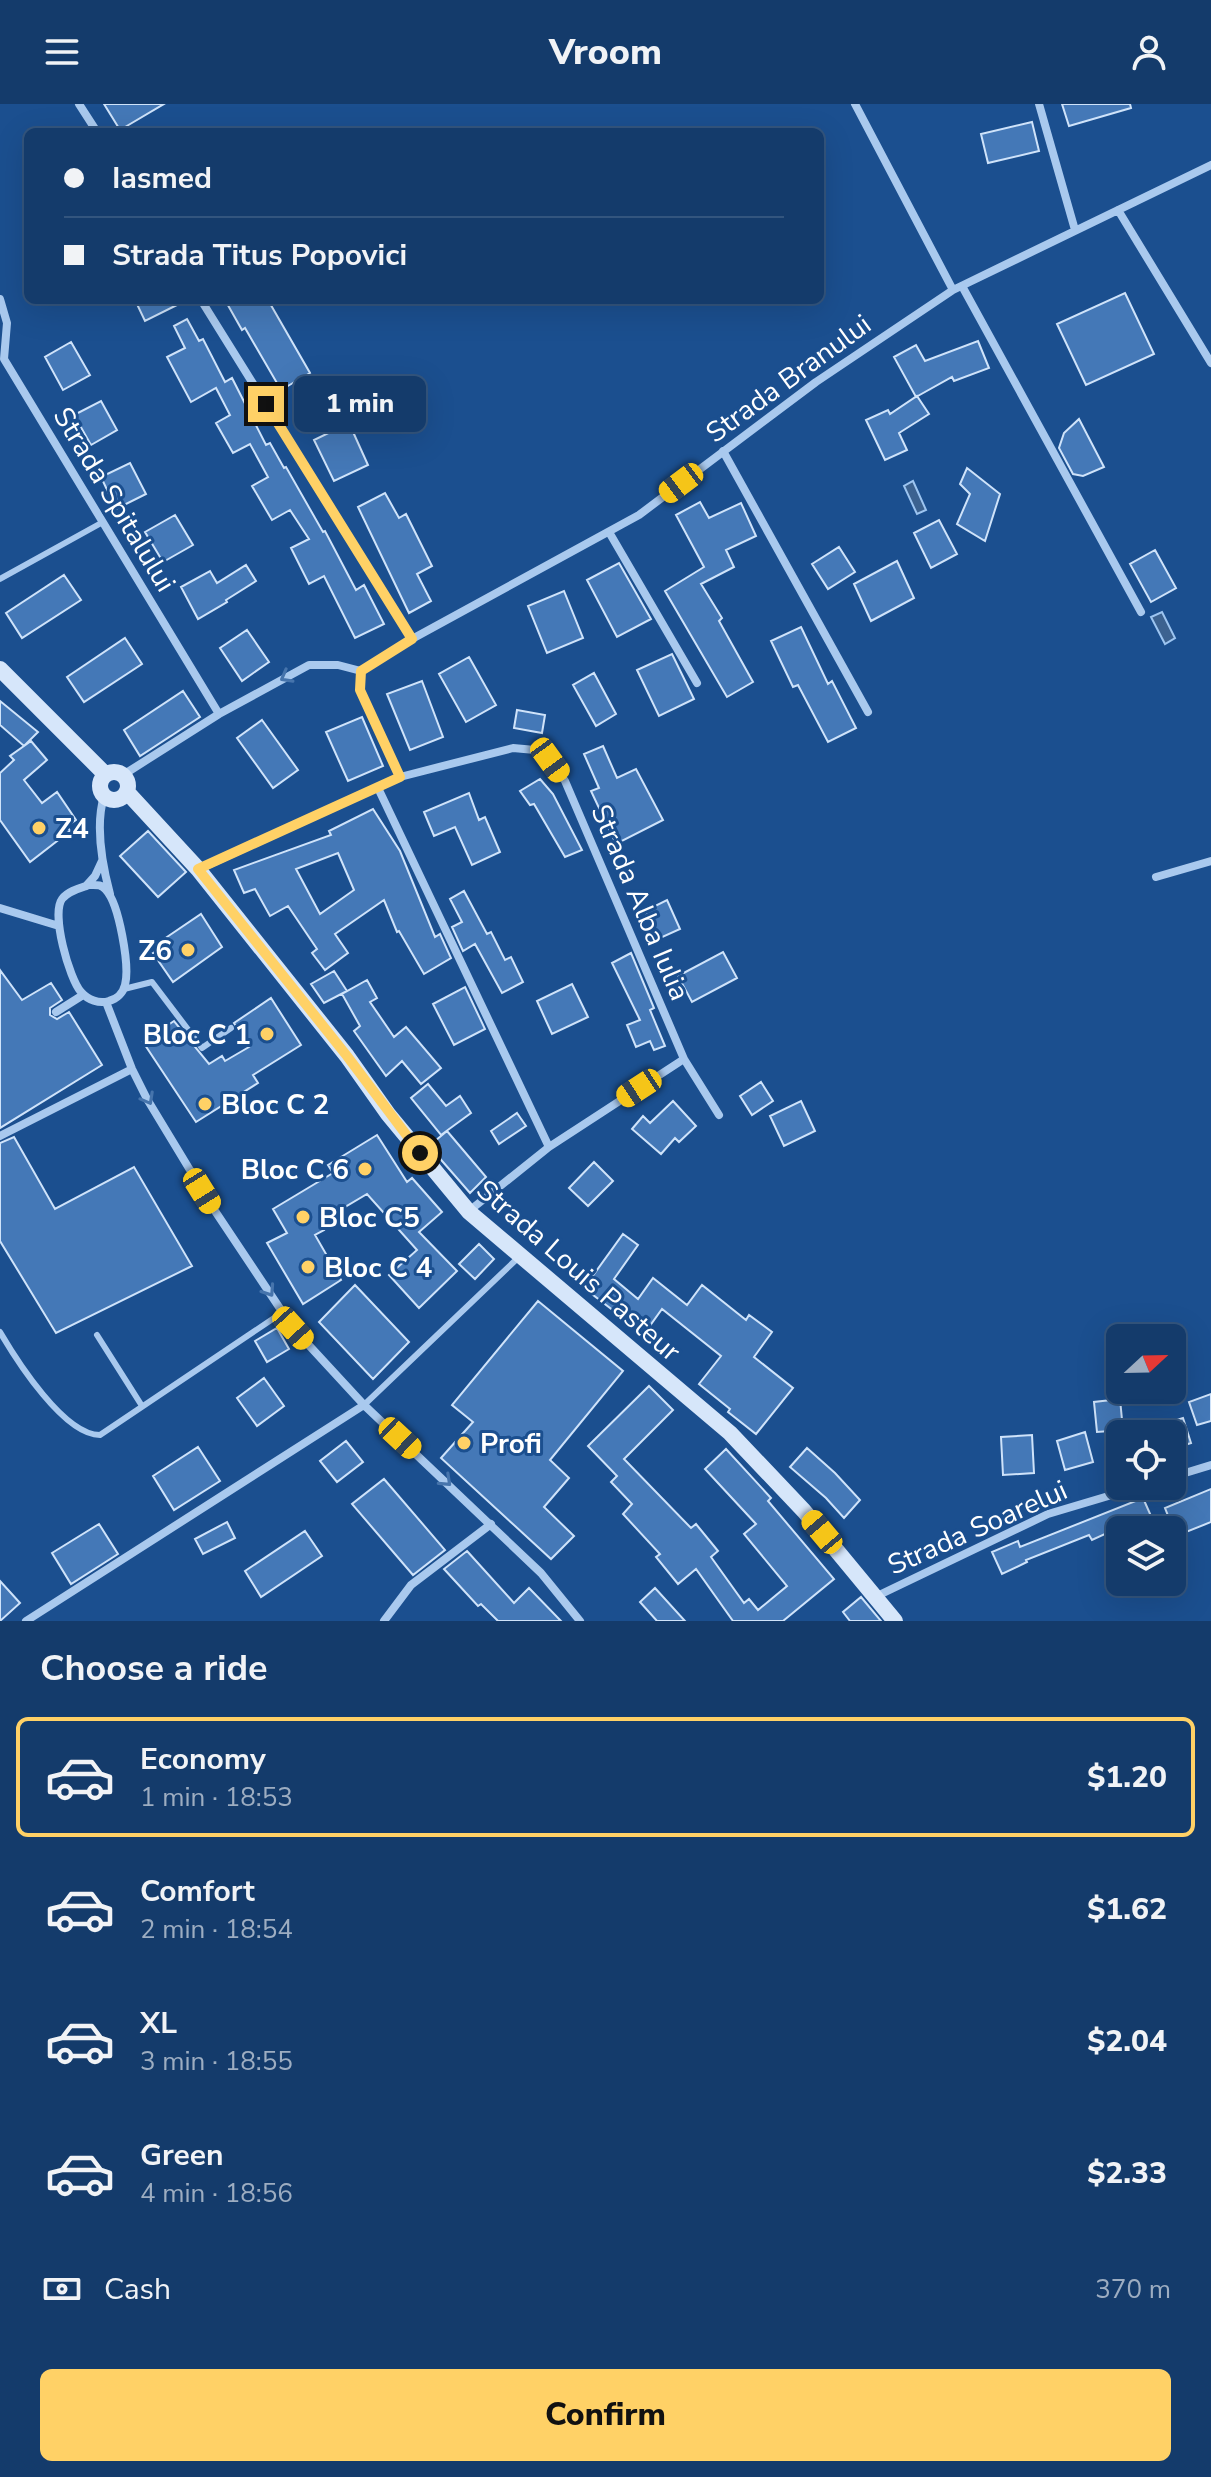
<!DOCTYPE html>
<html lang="en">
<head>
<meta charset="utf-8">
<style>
  body { margin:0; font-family:"Nunito Sans",sans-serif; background:#214673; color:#f1f3f6; height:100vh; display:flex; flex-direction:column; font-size:30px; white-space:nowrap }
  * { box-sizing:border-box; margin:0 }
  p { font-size:26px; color:#9dadc1 }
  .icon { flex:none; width:44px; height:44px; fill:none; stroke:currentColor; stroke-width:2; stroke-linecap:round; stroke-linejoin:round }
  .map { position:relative; height:1517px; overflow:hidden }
  .side { display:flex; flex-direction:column; background:#143b6b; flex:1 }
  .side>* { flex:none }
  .guide { position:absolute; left:24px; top:24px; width:800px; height:176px; border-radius:12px; box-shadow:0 8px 32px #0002,0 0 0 2px #33557e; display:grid; align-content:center; height:176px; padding:0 40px; background:#143b6b }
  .needle { width:52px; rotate:68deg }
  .tools { position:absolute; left:1106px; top:1220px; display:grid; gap:16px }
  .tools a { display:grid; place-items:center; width:80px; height:80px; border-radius:12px; background:#143b6b; box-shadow:0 8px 32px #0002,0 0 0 2px #33557e; font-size:40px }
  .end { position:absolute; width:36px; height:36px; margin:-18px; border:10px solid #ffd166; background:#111; box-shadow:0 0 0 4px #111 }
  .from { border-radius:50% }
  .bubble { position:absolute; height:56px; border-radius:12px; background:#143b6b; box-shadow:0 8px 32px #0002,0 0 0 2px #33557e; font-size:26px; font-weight:800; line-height:56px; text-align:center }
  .car { position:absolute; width:24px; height:48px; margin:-24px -12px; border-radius:10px; box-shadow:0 0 6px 2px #0007; background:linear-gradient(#f5c518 24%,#345 0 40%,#f5c518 0 76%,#345 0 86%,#f5c518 0) }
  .guide b { display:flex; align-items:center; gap:28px; height:76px; font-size:30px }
  .guide b+b { border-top:2px solid #33557e }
  .guide i { width:20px; height:20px; background:#f1f3f6 }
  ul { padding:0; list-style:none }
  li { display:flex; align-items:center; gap:24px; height:120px; margin:0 16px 12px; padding:0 24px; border:4px solid transparent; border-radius:12px }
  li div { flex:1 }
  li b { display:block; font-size:30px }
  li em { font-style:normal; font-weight:800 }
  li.selected { border-color:#ffd166 }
  li>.icon { width:72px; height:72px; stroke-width:1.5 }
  h2 { padding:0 40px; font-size:36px; line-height:96px }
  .pay { display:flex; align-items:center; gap:20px; height:88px; padding:0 40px; font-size:30px }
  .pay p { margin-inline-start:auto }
  .cta { display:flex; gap:16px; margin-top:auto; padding:16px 40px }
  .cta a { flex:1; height:92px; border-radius:12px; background:#ffd166; color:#111; font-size:32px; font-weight:800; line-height:92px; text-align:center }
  header { display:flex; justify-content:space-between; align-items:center; height:104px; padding:0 40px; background:#143b6b; font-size:36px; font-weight:800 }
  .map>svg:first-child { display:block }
  .water { fill:#3c6290; stroke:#9cc4f0; stroke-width:2 }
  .building { fill:#4478b7; stroke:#cfe3fa; stroke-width:2; fill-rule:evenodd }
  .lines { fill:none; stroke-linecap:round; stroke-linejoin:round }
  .service { stroke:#a9c9ee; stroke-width:6 }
  .minor { stroke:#a9c9ee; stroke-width:8 }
  .secondary { stroke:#d6e6fa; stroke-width:16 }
  .oneway { stroke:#4674ac }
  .route { stroke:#ffd166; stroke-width:10 }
  .poi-dot { fill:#ffd166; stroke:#1b4f8f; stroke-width:3 }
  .labels { text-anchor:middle; stroke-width:6; stroke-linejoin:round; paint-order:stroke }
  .street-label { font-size:28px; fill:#fff; stroke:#1b4f8f }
  .poi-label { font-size:28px; font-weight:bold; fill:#fff; stroke:#1b4f8f; text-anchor:start }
</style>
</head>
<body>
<header><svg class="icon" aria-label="menu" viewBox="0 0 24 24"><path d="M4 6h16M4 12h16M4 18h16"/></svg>Vroom<svg class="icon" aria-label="person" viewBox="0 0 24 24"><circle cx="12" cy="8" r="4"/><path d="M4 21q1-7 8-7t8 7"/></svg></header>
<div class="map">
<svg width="1211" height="1517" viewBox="0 0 1211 1517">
  <rect width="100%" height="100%" fill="#1b4f8f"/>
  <path class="water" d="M 913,377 L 926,406 L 917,410 L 904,382 Z
    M 1162,508 L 1175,534 L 1165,540 L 1151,513 Z"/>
  <path class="building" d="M 104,0 L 164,0 L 120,26 Z
    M 1062,0 L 1130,0 L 1131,4 L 1069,22 Z
    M 1032,18 L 1039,47 L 988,59 L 981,30 Z
    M 1125,189 L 1154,250 L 1086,281 L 1057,220 Z
    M 135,196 L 187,196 L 145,217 Z
    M 225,196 L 268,196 L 310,269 L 281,286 L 245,224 L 242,226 Z
    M 187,215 L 199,237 L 203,235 L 225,278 L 232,274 L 266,341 L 270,339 L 284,364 L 286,363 L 323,428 L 325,427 L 356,486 L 364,481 L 384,520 L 355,534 L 324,472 L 309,480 L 291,444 L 309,435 L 290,406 L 272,416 L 252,382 L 268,373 L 250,340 L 233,349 L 216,319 L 230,311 L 216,284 L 191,298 L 167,253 L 185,244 L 174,222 Z
    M 978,237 L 989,264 L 954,277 L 952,273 L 916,293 L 894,253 L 916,241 L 925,257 Z
    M 71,238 L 90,271 L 63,286 L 45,253 Z
    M 917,292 L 929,310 L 899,329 L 907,346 L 885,356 L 866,316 L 888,306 L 890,310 Z
    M 101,297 L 117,326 L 91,341 L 74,311 Z
    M 1079,315 L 1104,363 L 1083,372 L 1073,370 L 1059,344 L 1064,329 Z
    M 349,319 L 368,361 L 334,377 L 314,336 Z
    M 130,359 L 146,390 L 116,405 L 101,373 Z
    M 967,364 L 1000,390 L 985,437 L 957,420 L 970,390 L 960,380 Z
    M 385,389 L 399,414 L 406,410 L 432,462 L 417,470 L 431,497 L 409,509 L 358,403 Z
    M 700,398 L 709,414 L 741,399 L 756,432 L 726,446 L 734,463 L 701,480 L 722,514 L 719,517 L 753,578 L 727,593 L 665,487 L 704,463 L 676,411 Z
    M 175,411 L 193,441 L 163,458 L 145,428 Z
    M 939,416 L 957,450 L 931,464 L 914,429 Z
    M 839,443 L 855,468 L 828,485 L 812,460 Z
    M 1155,446 L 1176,484 L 1151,498 L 1130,460 Z
    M 897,457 L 914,494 L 871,517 L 854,480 Z
    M 619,459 L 651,515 L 617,533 L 587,476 Z
    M 246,461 L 256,477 L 226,496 L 227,498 L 198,515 L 181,483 L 210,467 L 217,479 Z
    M 64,471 L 81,496 L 22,534 L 6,509 Z
    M 564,487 L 583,534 L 547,549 L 528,502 Z
    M 801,523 L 828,580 L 832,577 L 856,624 L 828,638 L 798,581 L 793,583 L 771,537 Z
    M 247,526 L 269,558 L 242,577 L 220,544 Z
    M 125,534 L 142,560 L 84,598 L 67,573 Z
    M 672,550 L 694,595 L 659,612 L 637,566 Z
    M 469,553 L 496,601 L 466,618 L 439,570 Z
    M 594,569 L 616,610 L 596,622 L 573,581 Z
    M 422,577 L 443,633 L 410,646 L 387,590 Z
    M 183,587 L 200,613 L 140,652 L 124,626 Z
    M 0,597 L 38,628 L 24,642 L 0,621 Z
    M 517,606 L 545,611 L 542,629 L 514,624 Z
    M 362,613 L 383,662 L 348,677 L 326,628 Z
    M 262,616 L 298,666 L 273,684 L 237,634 Z
    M 31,637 L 47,656 L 24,676 L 42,699 L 57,688 L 76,716 L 67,722 L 70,727 L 30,758 L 0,716 L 0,669 L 14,656 L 10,652 Z
    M 603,642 L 617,674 L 636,665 L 663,716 L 616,740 L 591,687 L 599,684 L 584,650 Z
    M 540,675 L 553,690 L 582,746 L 565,753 L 534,700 L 530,701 L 520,687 Z
    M 469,689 L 479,716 L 485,713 L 500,748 L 472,761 L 455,723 L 434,732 L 424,708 Z
    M 373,705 L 400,747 L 435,833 L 440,830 L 451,854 L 424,870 L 399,827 L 397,828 L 384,796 L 335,830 L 348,849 L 325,866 L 312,849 L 317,845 L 288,802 L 270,812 L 255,785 L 244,789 L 234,766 L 331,731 L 329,727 ZM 338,749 L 354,786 L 320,810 L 296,765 Z
    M 148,727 L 186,768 L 158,793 L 120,752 Z
    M 464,787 L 487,830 L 491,828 L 505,856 L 511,853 L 523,878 L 502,889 L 475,840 L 463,847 L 452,823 L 462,818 L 450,795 Z
    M 667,796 L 680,825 L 658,835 L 645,807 Z
    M 201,810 L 222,843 L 173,878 L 153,849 L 167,841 L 164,835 Z
    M 723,848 L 737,874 L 692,898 L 678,872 Z
    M 631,849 L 654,904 L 650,906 L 665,942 L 654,946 L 650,937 L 636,943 L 627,921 L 640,916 L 612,859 Z
    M 0,866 L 22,896 L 51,879 L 62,896 L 50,904 L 50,911 L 57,915 L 69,908 L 102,961 L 0,1024 Z
    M 334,867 L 347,887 L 324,899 L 311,880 Z
    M 367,876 L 377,894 L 370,898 L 394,933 L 406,923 L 441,964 L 421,980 L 402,957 L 386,972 L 354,927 L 360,922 L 342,890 Z
    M 572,880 L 588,913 L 552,930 L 537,897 Z
    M 465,883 L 485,925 L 454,941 L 433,900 Z
    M 271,894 L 301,941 L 253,971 L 258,979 L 196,1018 L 143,938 L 174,917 L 209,960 L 222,952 L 225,957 L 249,943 L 234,919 Z
    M 761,978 L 773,997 L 752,1011 L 740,992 Z
    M 428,980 L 446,1002 L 460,992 L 471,1009 L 441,1031 L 411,994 Z
    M 673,997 L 696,1022 L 679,1038 L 675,1034 L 661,1050 L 632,1025 L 643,1012 L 650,1019 Z
    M 801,997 L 815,1027 L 784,1042 L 770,1012 Z
    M 517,1009 L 526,1022 L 499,1040 L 491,1027 Z
    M 447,1027 L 486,1073 L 470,1089 L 429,1042 Z
    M 377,1031 L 407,1078 L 412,1074 L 442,1108 L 419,1128 L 457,1167 L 419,1204 L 389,1171 L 417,1146 L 367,1090 L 320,1118 L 324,1126 L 315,1131 L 341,1176 L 303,1200 L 267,1139 L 287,1129 L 273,1105 L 333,1069 L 328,1061 Z
    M 14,1033 L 55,1105 L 134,1063 L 192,1162 L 56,1229 L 0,1137 L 0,1039 Z
    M 594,1058 L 613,1077 L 588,1102 L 569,1084 Z
    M 623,1130 L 638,1141 L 614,1175 L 638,1195 L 653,1174 L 687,1201 L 702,1181 L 746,1216 L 749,1211 L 772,1228 L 754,1253 L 793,1284 L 756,1330 L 728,1308 L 730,1305 L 699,1280 L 721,1252 L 662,1205 L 644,1230 L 584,1184 Z
    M 479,1140 L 494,1155 L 475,1175 L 459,1160 Z
    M 355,1181 L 409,1238 L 373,1275 L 319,1218 Z
    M 538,1197 L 623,1267 L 550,1356 L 569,1374 L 544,1403 L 574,1432 L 551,1455 L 441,1354 L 473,1318 L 452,1301 Z
    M 277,1224 L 289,1245 L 267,1258 L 255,1237 Z
    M 264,1274 L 284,1302 L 257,1322 L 237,1294 Z
    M 649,1282 L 673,1306 L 624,1355 L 691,1424 L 696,1420 L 718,1447 L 711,1453 L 744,1499 L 749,1495 L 758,1506 L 787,1482 L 744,1430 L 756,1420 L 705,1365 L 726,1345 L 771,1394 L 768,1397 L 834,1475 L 783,1517 L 733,1517 L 696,1465 L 678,1480 L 656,1453 L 660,1450 L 623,1410 L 632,1400 L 611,1378 L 617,1372 L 588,1342 Z
    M 1211,1290 L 1211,1317 L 1197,1321 L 1189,1298 Z
    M 1120,1295 L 1123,1326 L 1097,1328 L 1094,1298 Z
    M 1183,1314 L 1191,1339 L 1172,1345 L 1172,1330 L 1143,1330 L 1142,1327 Z
    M 1085,1328 L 1093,1358 L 1065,1366 L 1057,1337 Z
    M 1032,1331 L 1034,1369 L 1003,1371 L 1001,1333 Z
    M 346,1337 L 363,1358 L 337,1378 L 320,1357 Z
    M 198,1343 L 220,1377 L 174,1406 L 153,1372 Z
    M 807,1344 L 835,1369 L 860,1396 L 844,1414 L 826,1394 L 790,1363 Z
    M 384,1375 L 445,1446 L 413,1471 L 352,1400 Z
    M 1211,1385 L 1211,1418 L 1176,1432 L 1165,1404 Z
    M 1143,1394 L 1151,1412 L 1121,1425 L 1120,1423 L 1092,1436 L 1089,1431 L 1026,1456 L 1027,1458 L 1002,1470 L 992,1448 L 1018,1437 L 1020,1443 Z
    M 227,1418 L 235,1434 L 203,1450 L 195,1435 Z
    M 99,1420 L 118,1450 L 71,1480 L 52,1449 Z
    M 305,1427 L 322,1452 L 261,1493 L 245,1467 Z
    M 467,1447 L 514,1499 L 529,1484 L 561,1517 L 498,1517 L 481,1500 L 478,1502 L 444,1465 Z
    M 0,1477 L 20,1499 L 0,1517 Z
    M 655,1484 L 685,1517 L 657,1517 L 640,1498 Z
    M 861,1493 L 881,1517 L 850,1517 L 843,1508 Z"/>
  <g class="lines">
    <path class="service" d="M 0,475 L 103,418
      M 124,885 L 152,878 L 202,944 L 231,924
      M 0,1228 C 17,1257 64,1331 100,1331 L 283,1208
      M 97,1231 L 142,1302
      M 364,1301 L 520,1152"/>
    <path class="minor" d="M 79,0 L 97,28
      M 855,0 L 953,186
      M 1039,0 L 1075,126
      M 1118,106 L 1211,259
      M 962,182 L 1141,508
      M 0,195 L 7,219 L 4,255 L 219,610
      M 201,196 L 412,535
      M 723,347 L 868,608
      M 609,428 L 697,579
      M 123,671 L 219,610 L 309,561 L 338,561 L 361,567
      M 400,673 L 360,586 L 361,567 L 412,535 L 639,411 L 816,278 L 953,186 L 1211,61
      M 378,684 L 549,1043
      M 104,692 C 95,722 102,760 110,790
      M 199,765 L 400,673 L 513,644 L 535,646 L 550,656 L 565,677 L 684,955 L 719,1011
      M 1156,773 L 1211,757
      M 89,781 C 96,781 101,780 106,786 C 119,800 130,862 125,881 C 123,889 117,895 109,897 C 99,900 88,896 81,888 C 69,874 51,810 62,795 C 68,787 80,784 89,781 Z
      M 86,782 L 95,772 L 102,757
      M 0,804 L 59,822
      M 106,898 L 132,965 L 147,995 L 213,1104 L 293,1224 L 364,1301 L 541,1469 L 580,1517
      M 56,908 L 83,891
      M 0,1032 L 132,965
      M 469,1107 L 549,1043 L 684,955
      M 1172,1373 L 1211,1361
      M 877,1492 L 1048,1410 L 1142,1382
      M 26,1517 L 364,1301
      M 384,1517 L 411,1481 L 491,1420"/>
    <path class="secondary" d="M 0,565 L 105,670
      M100 682a14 14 0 1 1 28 0a14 14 0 1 1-28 0Z
      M 127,688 L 198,765 L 347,952 L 388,1010 L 469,1108 L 730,1329 L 804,1407 L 895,1517"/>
  </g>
  <defs><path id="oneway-chevron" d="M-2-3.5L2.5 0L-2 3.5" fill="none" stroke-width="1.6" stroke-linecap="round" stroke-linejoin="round" transform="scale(2)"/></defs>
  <g class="oneway">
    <use href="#oneway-chevron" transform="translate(286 573) rotate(151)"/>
    <use href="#oneway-chevron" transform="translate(148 995) rotate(61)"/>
    <use href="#oneway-chevron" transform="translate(269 1187) rotate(56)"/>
    <use href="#oneway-chevron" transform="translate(446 1377) rotate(43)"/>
  </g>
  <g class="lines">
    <path class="route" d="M 266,300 L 412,535 L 361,567 L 360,586 L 400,673 L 198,765 L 347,952 L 420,1049"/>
  </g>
  <g class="poi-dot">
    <circle cx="39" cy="724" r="8"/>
    <circle cx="188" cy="846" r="8"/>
    <circle cx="267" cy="930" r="8"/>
    <circle cx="205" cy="1000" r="8"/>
    <circle cx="365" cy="1065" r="8"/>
    <circle cx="303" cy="1113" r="8"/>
    <circle cx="308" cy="1163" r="8"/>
    <circle cx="464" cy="1339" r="8"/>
  </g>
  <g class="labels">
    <g class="street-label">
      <text transform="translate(788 274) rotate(-36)" y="10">Strada Branului</text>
      <text transform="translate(115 395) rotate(59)" y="10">Strada Spitalului</text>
      <text transform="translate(641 798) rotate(67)" y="10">Strada Alba Iulia</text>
      <text transform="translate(579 1166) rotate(41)" y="10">Strada Louis Pasteur</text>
      <text transform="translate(977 1423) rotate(-24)" y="10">Strada Soarelui</text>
    </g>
    <g class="poi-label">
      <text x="55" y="734">Z4</text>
      <text x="172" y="856" text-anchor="end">Z6</text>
      <text x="251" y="940" text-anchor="end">Bloc C 1</text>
      <text x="221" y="1010">Bloc C 2</text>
      <text x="349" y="1075" text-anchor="end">Bloc C 6</text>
      <text x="319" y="1123">Bloc C5</text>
      <text x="324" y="1173">Bloc C 4</text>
      <text x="480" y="1349">Profi</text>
    </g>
  </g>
</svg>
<div class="tools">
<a><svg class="needle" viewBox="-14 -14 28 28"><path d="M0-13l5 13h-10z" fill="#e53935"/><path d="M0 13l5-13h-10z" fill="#9dadc1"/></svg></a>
<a><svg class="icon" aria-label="locate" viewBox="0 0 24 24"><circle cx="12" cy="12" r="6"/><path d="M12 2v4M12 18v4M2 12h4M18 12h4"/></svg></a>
<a><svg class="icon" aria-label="layers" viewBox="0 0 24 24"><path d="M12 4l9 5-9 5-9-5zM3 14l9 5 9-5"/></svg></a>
</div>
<i class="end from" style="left:420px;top:1049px"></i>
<i class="end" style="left:266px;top:300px"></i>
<div class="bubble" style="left:294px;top:272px;width:132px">1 min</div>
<i class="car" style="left:681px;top:379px;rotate:233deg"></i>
<i class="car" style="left:550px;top:656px;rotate:144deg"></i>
<i class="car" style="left:639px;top:984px;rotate:237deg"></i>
<i class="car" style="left:202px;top:1087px;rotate:148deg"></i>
<i class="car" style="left:293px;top:1224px;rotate:138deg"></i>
<i class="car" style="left:400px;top:1334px;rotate:133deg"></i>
<i class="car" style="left:822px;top:1428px;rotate:320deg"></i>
<div class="guide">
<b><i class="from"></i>Iasmed</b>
<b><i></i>Strada Titus Popovici</b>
</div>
</div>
<section class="side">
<h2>Choose a ride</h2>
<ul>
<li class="selected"><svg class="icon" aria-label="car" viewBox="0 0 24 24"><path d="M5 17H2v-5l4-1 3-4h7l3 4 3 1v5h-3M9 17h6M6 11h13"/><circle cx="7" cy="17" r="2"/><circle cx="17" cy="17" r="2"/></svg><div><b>Economy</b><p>1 min · 18:53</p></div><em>$1.20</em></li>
<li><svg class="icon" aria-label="car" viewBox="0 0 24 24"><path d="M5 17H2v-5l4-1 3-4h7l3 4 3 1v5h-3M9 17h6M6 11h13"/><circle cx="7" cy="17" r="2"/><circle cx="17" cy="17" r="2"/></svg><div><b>Comfort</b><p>2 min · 18:54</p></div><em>$1.62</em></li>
<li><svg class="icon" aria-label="car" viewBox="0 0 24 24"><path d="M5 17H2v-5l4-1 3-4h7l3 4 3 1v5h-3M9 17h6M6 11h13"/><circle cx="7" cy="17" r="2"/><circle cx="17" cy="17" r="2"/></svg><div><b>XL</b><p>3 min · 18:55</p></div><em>$2.04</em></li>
<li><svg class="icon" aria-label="car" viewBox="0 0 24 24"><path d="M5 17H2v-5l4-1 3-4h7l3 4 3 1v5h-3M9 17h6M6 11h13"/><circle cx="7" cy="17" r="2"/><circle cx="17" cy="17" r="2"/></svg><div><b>Green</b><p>4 min · 18:56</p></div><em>$2.33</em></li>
</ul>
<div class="pay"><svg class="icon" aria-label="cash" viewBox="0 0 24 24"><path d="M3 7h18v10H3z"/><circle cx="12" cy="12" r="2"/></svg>Cash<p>370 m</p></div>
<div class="cta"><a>Confirm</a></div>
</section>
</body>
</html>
